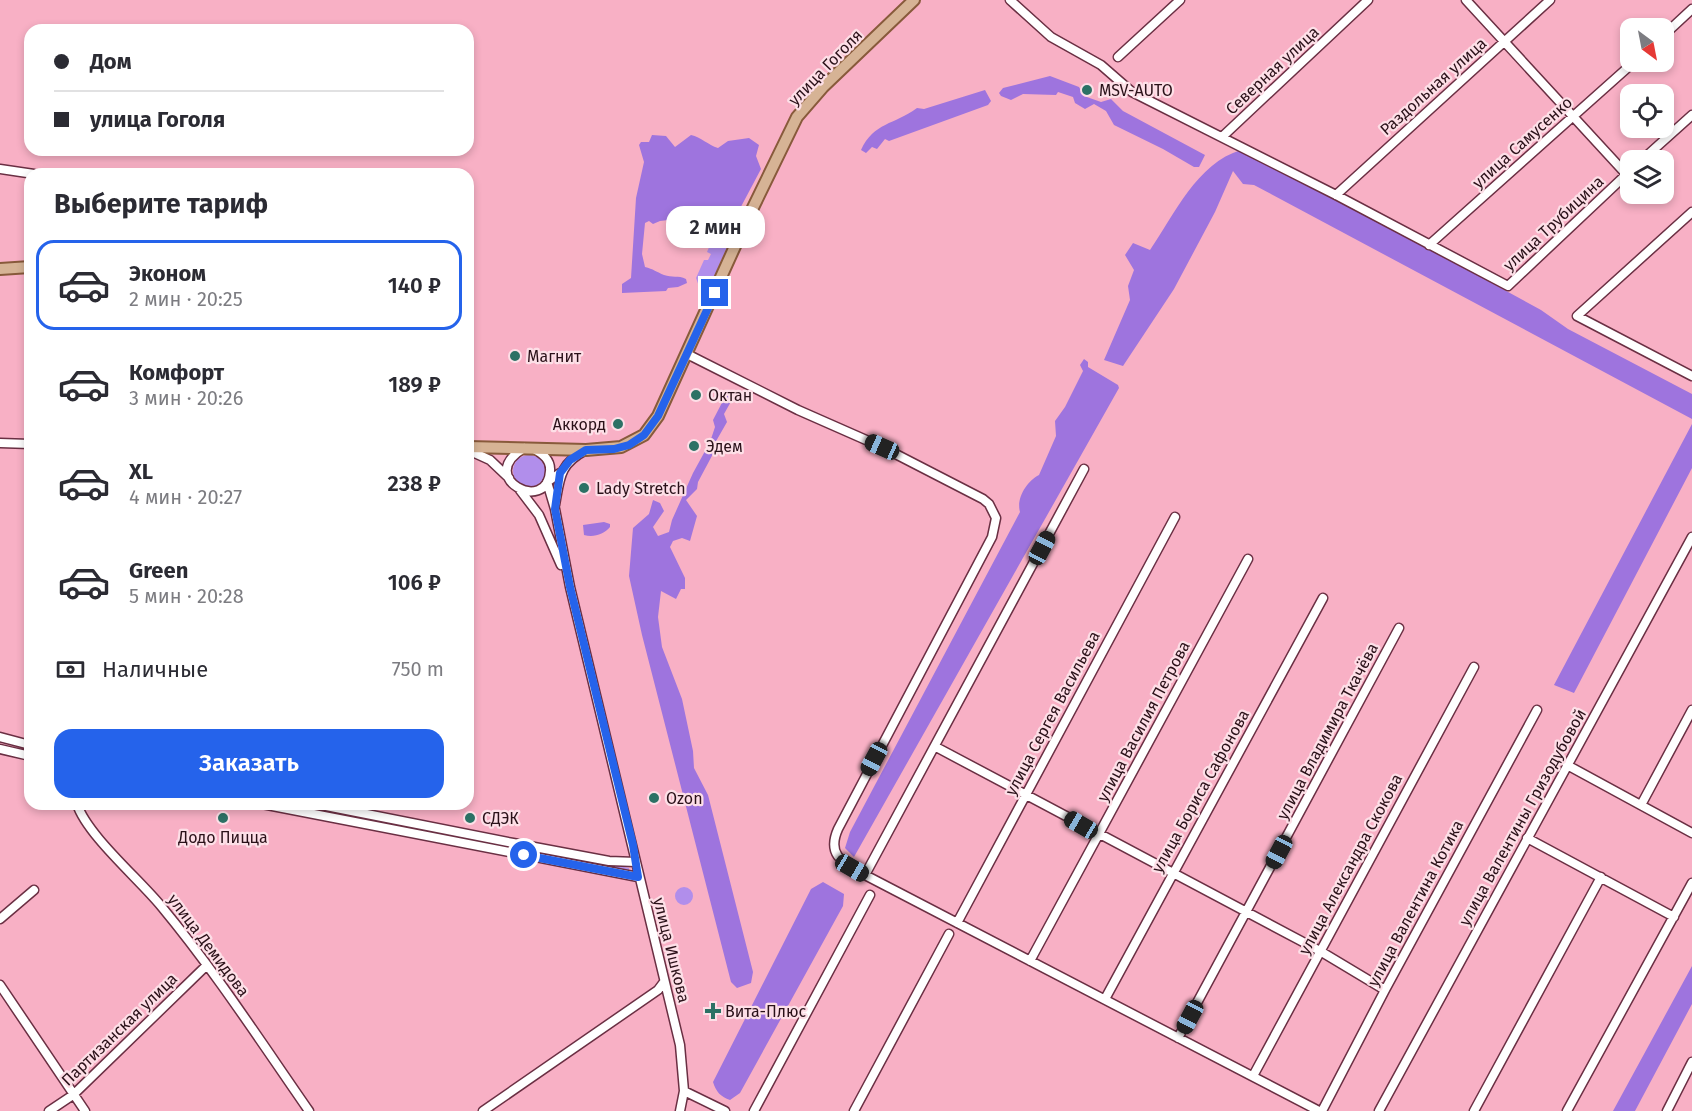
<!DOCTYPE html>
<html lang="ru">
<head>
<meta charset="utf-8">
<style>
  body { margin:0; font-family:"Fira Sans",sans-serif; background:#f2f2f3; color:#2b2b33; height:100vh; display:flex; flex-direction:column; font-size:22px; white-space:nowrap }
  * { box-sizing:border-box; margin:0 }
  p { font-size:20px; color:#7c7c81 }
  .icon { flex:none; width:33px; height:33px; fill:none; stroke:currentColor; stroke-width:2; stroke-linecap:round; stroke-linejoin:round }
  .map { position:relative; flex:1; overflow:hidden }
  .sheet { position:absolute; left:24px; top:168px; width:450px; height:642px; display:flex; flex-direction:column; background:#fff; border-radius:18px; box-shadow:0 3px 9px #0003 }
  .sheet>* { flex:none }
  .top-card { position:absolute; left:24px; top:24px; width:450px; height:132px; border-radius:18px; box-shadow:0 3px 9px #0003; display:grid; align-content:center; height:132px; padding:0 30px; background:#fff }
  .needle { width:39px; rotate:148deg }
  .controls { position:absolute; left:1620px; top:18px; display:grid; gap:12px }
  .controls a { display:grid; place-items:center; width:54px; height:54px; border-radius:12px; background:#fff; box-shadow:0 3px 9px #0003; font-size:30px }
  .end { position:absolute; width:27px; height:27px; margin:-14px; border:8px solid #2563eb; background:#fff; box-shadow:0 0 0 3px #fff }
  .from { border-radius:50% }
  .bubble { position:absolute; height:42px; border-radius:18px; background:#fff; box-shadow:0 3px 9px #0003; font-size:20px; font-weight:600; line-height:42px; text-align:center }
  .car { position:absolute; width:18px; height:36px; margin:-18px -9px; border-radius:8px; box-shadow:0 0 4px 2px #0007; background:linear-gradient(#222 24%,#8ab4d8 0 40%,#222 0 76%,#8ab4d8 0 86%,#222 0) }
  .top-card b { display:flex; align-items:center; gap:21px; height:57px; font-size:22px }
  .top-card b+b { border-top:2px solid #e1e1e2 }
  .top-card i { width:15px; height:15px; background:#2b2b33 }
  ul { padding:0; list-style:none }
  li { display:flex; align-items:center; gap:18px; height:90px; margin:0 12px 9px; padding:0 18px; border:3px solid transparent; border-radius:18px }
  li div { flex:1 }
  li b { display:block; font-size:22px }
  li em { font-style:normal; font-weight:600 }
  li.current { border-color:#2563eb }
  li>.icon { width:54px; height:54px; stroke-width:1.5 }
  h2 { padding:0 30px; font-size:27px; line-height:72px }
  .pay { display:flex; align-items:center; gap:15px; height:66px; padding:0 30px; font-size:22px }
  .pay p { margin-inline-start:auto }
  .action { display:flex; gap:12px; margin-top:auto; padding:12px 30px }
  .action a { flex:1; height:69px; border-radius:18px; background:#2563eb; color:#fff; font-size:24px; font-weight:600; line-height:69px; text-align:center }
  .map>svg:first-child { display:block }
  .green { fill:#b18eeb }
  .forest { fill:#9e74de }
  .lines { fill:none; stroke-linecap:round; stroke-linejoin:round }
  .minor-casing { stroke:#6a2f43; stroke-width:11 }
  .major-casing { stroke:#885a3b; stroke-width:14 }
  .minor { stroke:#fff; stroke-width:8 }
  .major { stroke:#d6b395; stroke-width:10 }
  .route { stroke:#2563eb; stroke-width:8 }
  .poi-dot { fill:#2c7165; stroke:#fddfe7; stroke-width:2 }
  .labels { text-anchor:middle; stroke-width:4.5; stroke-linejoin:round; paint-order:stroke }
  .street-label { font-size:16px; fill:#2a1119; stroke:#fddfe7 }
  .poi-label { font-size:16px; fill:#2a1119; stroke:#fddfe7; text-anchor:start }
</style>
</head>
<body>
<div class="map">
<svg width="1692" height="1111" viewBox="0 0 1692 1111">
  <rect width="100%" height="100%" fill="#f8b0c5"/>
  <path class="green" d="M 726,222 L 736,227 L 708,290 L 701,292 L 696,278 L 704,260 L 708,260 L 711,254 L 707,252 L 710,245 L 713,245 Z
    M513 471a16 16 0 1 1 32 0a16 16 0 1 1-32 0Z
    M 274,804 L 292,804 L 629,868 L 629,871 Z
    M675 896a9 9 0 1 1 18 0a9 9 0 1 1-18 0Z"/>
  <path class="forest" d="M 1050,76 L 1079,87 L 1084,96 L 1101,102 L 1111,99 L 1123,111 L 1205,155 L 1199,167 L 1194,167 L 1163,149 L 1114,125 L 1106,111 L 1094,104 L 1085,109 L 1075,103 L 1073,97 L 1058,92 L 1056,95 L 1023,94 L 1011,100 L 1001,96 L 999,93 L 1003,88 Z
    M 985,90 L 991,101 L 988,105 L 889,141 L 885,139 L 877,149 L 872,147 L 866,153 L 861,150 C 874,122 894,125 917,108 L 924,109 Z
    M 652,135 L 666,136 L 675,147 L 691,135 C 701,137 708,145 718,148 L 728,141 L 749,138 L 759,145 L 756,156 L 761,169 L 735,218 L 717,208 L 710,215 L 660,221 L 653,224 L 649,221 L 645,223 L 642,254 L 645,267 C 653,269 657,272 664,275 C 672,278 678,275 686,279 L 687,283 L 678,287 L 668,288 L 666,291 L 622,293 L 622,284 L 631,278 L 636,198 L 644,162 L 639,145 L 641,142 L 649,142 Z
    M 1241,150 L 1257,155 L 1541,310 L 1568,329 L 1692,394 L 1692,419 L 1254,185 L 1243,184 L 1233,171 L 1215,212 L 1174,289 L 1123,366 L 1104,360 L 1130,300 L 1128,286 L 1134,270 L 1125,255 L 1133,243 L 1150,250 C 1174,215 1197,163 1241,150 Z
    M 1084,359 L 1088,362 L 1088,367 L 1118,385 L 1119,388 L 854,857 L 845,848 L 850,832 L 1020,512 C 1016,498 1027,481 1039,475 L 1056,436 L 1055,421 L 1065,407 L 1083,371 L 1080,365 Z
    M 726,395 L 733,398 L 724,414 L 727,422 L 715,443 L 714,452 L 698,482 L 697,489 L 686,500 L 697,516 L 690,541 L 682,538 L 673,541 L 670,547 L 685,578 L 685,589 L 681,589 L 676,599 L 661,591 L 658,617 L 662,647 L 682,699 L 693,751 L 694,768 L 708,795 L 753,972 L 751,983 L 737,988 L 731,982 L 642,635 L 629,576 L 633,528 L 649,514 L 653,500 L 660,503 L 664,511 L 653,527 L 658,536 L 669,532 L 672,520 L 693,473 L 710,442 L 715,427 L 713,420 Z
    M 1692,424 L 1692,468 L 1574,693 L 1554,685 Z
    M 604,522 L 610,524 L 610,527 C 604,534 594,538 584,535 L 583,525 Z
    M 823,882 L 844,894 L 843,906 L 740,1093 L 730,1100 C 721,1097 716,1092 713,1082 L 811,889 Z
    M 1692,966 L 1692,1004 L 1635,1111 L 1613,1111 Z"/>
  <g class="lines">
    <defs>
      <path id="minor" d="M 1010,0 L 1051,37 L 1101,65 L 1132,92 L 1336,195 L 1508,286 L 1630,171
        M 1466,0 L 1627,175
        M 1664,35 L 1692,9
        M 1118,57 L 1180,0
        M 1222,137 L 1368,0
        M 1642,160 L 1692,115
        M 0,169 L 34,174
        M 1336,195 L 1550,0
        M 1692,212 L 1577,316 L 1692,376
        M 1429,245 L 1634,62
        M 687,354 L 798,410 L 882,447 L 983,499 L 989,504 L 996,518 L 992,537 L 838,829 C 826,856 844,863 865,875 L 1319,1111
        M 0,443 L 30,444
        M 524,448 C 474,478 548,515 550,471 C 551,460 543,454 534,449
        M 468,450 L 490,460 L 509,478
        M 560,473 L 547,482 L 555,509 L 570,587 L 680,1045 L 684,1091 L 680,1111
        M 520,490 L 539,515 L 561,565
        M 555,505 C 560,478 559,464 586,450
        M 0,737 L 30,745
        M 936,747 L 1320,951 L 1385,990
        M 0,749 L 30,756
        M 1567,765 L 1692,833
        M 77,804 C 87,835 139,879 161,906 C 215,971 261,1042 309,1111
        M 262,804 L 638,877
        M 316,804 L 513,843 L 609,861 L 636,862
        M 1641,805 L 1692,710
        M 1527,838 L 1674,917
        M 865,875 L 1084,469
        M 0,919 L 34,890
        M 957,923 L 1175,517
        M 1030,961 L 1248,559
        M 0,985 L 85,1111
        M 1105,999 L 1323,598
        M 1178,1038 L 1399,628
        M 1253,1076 L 1474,667
        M 684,1091 L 725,1111
        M 49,1111 L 73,1095 L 207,965
        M 483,1111 L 658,990 L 664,982
        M 754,1111 L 870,895
        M 854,1111 L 949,934
        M 1322,1111 L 1385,990 L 1537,710
        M 1379,1111 L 1692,537
        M 1474,1111 L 1601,877
        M 1567,1111 L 1692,883
        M 1667,1111 L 1692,1062"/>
      <path id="major" d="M 0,269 L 30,267
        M 468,447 L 586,450 L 621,447 L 644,435 L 658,416 L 746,222 L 797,117 L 823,87 L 914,0"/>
    </defs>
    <use href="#minor" class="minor-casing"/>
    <use href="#major" class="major-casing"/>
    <use href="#minor" class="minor"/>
    <use href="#major" class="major"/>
  </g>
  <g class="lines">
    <path class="route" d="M 524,855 L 638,877 L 633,845 L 570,587 L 555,509 L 560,473 L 570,460 L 586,450 L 614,449 L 629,445 L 644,435 L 658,416 L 715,293"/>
  </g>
  <g class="poi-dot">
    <circle cx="1087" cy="90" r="6"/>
    <circle cx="515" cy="356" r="6"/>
    <circle cx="696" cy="395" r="6"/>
    <circle cx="618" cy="424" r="6"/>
    <circle cx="694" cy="446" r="6"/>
    <circle cx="584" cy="488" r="6"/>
    <circle cx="654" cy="798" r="6"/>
    <circle cx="223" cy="818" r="6"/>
    <circle cx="470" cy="818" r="6"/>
    <path d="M710 1002h6v6h6v6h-6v6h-6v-6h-6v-6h6z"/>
  </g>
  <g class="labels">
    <g class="street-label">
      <text transform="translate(825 67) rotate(-46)" y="6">улица Гоголя</text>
      <text transform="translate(1272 70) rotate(-43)" y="6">Северная улица</text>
      <text transform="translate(1433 86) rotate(-42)" y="6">Раздольная улица</text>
      <text transform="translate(1522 142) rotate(-42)" y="6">улица Самусенко</text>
      <text transform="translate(1553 223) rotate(-43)" y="6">улица Трубицина</text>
      <text transform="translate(1052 713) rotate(-62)" y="6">улица Сергея Васильева</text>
      <text transform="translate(1143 721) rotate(-62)" y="6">улица Василия Петрова</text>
      <text transform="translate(1327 731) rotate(-62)" y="6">улица Владимира Ткачёва</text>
      <text transform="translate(1200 791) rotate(-61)" y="6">улица Бориса Сафонова</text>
      <text transform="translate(1522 817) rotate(-61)" y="6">улица Валентины Гризодубовой</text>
      <text transform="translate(1350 864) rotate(-62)" y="6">улица Александра Скокова</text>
      <text transform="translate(1415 903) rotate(-62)" y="6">улица Валентина Котика</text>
      <text transform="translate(209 945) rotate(53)" y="6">улица Демидова</text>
      <text transform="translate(672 950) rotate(76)" y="6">улица Ишкова</text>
      <text transform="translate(119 1029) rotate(-44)" y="6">Партизанская улица</text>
    </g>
    <g class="poi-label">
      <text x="1099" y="96">MSV-AUTO</text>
      <text x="527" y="362">Магнит</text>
      <text x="708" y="401">Октан</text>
      <text x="606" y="430" text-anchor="end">Аккорд</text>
      <text x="706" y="452">Эдем</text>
      <text x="596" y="494">Lady Stretch</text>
      <text x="666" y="804">Ozon</text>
      <text x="482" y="824">СДЭК</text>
      <text x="223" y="843" text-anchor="middle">Додо Пицца</text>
      <text x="725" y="1017">Вита-Плюс</text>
    </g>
  </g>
</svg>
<div class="controls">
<a><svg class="needle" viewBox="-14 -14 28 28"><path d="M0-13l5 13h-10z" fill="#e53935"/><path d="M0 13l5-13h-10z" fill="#7c7c81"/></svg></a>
<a><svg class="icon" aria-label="locate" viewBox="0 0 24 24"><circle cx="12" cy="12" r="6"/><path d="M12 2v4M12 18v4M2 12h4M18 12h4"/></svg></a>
<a><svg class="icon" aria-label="layers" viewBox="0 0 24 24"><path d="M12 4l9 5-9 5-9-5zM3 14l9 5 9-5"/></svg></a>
</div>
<i class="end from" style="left:524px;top:855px"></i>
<i class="end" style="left:715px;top:293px"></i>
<div class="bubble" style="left:666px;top:206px;width:99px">2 мин</div>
<i class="car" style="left:882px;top:447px;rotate:294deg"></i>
<i class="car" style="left:1042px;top:548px;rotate:28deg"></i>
<i class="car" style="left:874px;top:759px;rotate:208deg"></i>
<i class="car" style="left:1081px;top:825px;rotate:300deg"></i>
<i class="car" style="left:1279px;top:852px;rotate:208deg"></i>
<i class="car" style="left:852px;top:868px;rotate:120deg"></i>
<i class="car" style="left:1190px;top:1017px;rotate:208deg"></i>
<div class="top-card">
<b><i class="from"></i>Дом</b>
<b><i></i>улица Гоголя</b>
</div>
<section class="sheet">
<h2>Выберите тариф</h2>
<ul>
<li class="current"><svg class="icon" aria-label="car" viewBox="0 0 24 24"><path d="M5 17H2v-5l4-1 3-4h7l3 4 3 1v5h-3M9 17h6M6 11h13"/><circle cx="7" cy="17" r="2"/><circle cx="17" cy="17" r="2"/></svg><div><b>Эконом</b><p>2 мин · 20:25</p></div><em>140 ₽</em></li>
<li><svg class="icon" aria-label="car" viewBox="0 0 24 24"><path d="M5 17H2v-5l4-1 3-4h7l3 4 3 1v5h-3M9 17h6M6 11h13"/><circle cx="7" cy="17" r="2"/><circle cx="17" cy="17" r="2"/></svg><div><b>Комфорт</b><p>3 мин · 20:26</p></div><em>189 ₽</em></li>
<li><svg class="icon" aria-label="car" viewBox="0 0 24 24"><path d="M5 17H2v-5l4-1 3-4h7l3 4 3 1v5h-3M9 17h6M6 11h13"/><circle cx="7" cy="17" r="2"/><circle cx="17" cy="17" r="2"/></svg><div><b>XL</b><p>4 мин · 20:27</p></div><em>238 ₽</em></li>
<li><svg class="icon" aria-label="car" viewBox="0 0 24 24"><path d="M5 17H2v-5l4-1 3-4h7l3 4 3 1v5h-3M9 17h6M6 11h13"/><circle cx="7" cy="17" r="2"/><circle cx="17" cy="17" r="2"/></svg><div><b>Green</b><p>5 мин · 20:28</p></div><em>106 ₽</em></li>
</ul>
<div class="pay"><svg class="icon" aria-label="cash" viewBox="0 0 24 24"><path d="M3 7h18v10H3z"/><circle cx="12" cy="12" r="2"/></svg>Наличные<p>750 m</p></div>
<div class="action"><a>Заказать</a></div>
</section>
</div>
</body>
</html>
